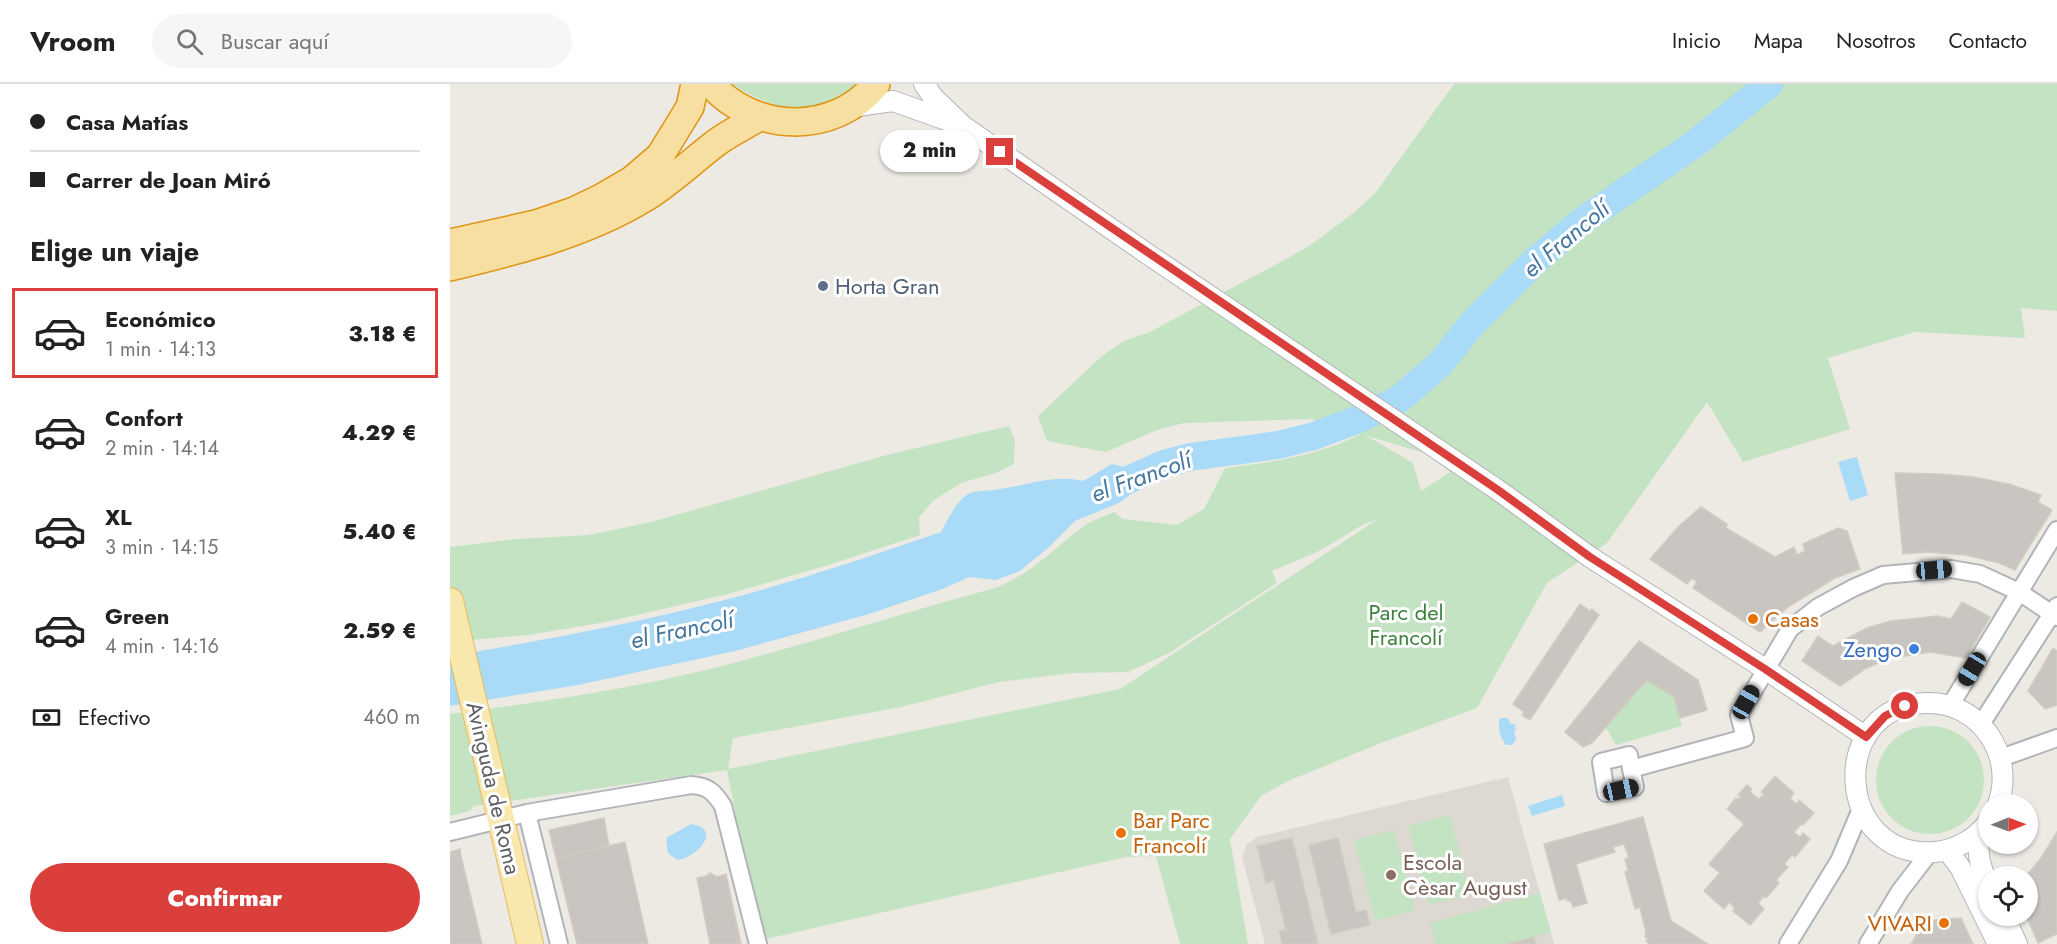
<!DOCTYPE html>
<html lang="es">
<head>
<meta charset="utf-8">
<style>
  body { margin:0; font-family:Jost,sans-serif; background:#f6f6f6; color:#222; height:100vh; display:flex; flex-direction:column; font-size:22px; white-space:nowrap }
  * { box-sizing:border-box; margin:0 }
  p { font-size:20px; color:#767676 }
  .icon { flex:none; width:33px; height:33px; fill:none; stroke:currentColor; stroke-width:2; stroke-linecap:round; stroke-linejoin:round }
  .map { position:relative; flex:1; overflow:hidden }
  .details { display:flex; flex-direction:column; background:#fff; width:450px }
  .details>* { flex:none }
  .banner { display:grid; align-content:center; height:132px; padding:0 30px; background:#fff }
  .needle { width:39px; rotate:89deg }
  .fabs { position:absolute; left:1528px; top:710px; display:grid; gap:12px }
  .fabs a { display:grid; place-items:center; width:60px; height:60px; border-radius:50%; background:#fff; box-shadow:0 2px 4px #0004; font-size:30px }
  .end { position:absolute; width:27px; height:27px; margin:-14px; border:8px solid #db3f3b; background:#fff; box-shadow:0 0 0 3px #fff }
  .from { border-radius:50% }
  .bubble { position:absolute; height:42px; border-radius:21px; background:#fff; box-shadow:0 2px 4px #0004; font-size:20px; font-weight:800; line-height:42px; text-align:center }
  .car { position:absolute; width:18px; height:36px; margin:-18px -9px; border-radius:8px; box-shadow:0 0 4px 2px #0007; background:linear-gradient(#222 24%,#8ab4d8 0 40%,#222 0 76%,#8ab4d8 0 86%,#222 0) }
  .banner b { display:flex; align-items:center; gap:21px; height:57px; font-size:22px }
  .banner b+b { border-top:2px solid #e0e0e0 }
  .banner i { width:15px; height:15px; background:#222 }
  ul { padding:0; list-style:none }
  li { display:flex; align-items:center; gap:18px; height:90px; margin:0 12px 9px; padding:0 18px; border:3px solid transparent; border-radius:0px }
  li div { flex:1 }
  li b { display:block; font-size:22px }
  li em { font-style:normal; font-weight:800 }
  li.current { border-color:#db3f3b }
  li>.icon { width:54px; height:54px; stroke-width:1.5 }
  h2 { padding:0 30px; font-size:27px; line-height:72px }
  .pay { display:flex; align-items:center; gap:15px; height:66px; padding:0 30px; font-size:22px }
  .pay p { margin-inline-start:auto }
  .button { display:flex; gap:12px; margin-top:auto; padding:12px 30px }
  .button a { flex:1; height:69px; border-radius:36px; background:#db3f3b; color:#fff; font-size:24px; font-weight:800; line-height:69px; text-align:center }
  header { display:flex; align-items:center; gap:36px; box-sizing:border-box; height:84px; padding:0 30px; background:#fff; border-bottom:2px solid #e0e0e0 }
  header strong { font-size:28px }
  nav { display:flex; gap:33px; margin-inline-start:auto; font-size:21px }
  .search { width:420px; height:54px; background:#f6f6f6; display:flex; align-items:center; gap:15px; box-sizing:border-box; padding:0 21px; border-radius:33px; color:#767676; font-size:22px }
  main { display:flex; flex:1; min-height:0 }
  .map>svg:first-child { display:block }
  .education { fill:#ddd9d2 }
  .green { fill:#c4e3c2; fill-rule:evenodd }
  .water { fill:#a9daf8 }
  .lines { fill:none; stroke-linecap:round; stroke-linejoin:round }
  .river { stroke:#a9daf8; stroke-width:28 }
  .building { fill:#c9c5c0; stroke:#d1ccc2; stroke-width:1.5 }
  .minor-casing { stroke:#b1b4b8; stroke-width:20 }
  .tertiary-casing { stroke:#b1b4b8; stroke-width:22 }
  .primary-casing { stroke:#e6ba64; stroke-width:28 }
  .trunk-casing { stroke:#df9412; stroke-width:30 }
  .minor { stroke:#fff; stroke-width:16 }
  .tertiary { stroke:#fff; stroke-width:20 }
  .primary { stroke:#f8e8ad; stroke-width:26 }
  .trunk { stroke:#f6dfa0; stroke-width:27 }
  .route { stroke:#db3f3b; stroke-width:8 }
  .service-dot { fill:#5c6f8a; stroke:#fff; stroke-width:2 }
  .food-dot { fill:#e8710a; stroke:#fff; stroke-width:2 }
  .shop-dot { fill:#3f7fe0; stroke:#fff; stroke-width:2 }
  .education-dot { fill:#8d6e63; stroke:#fff; stroke-width:2 }
  .labels { text-anchor:middle; stroke-width:6; stroke-linejoin:round; paint-order:stroke }
  .service-label { font-size:22px; fill:#4e5e75; stroke:#fff; text-anchor:start }
  .park-label { font-size:22px; fill:#3c823c; stroke:#fff }
  .food-label { font-size:22px; fill:#c56008; stroke:#fff; text-anchor:start }
  .shop-label { font-size:22px; fill:#366cbe; stroke:#fff; text-anchor:end }
  .street-label { font-size:22px; fill:#5c5f63; stroke:#fff }
  .education-label { font-size:22px; fill:#785e54; stroke:#fff; text-anchor:start }
  .water-label { font-size:24px; font-style:italic; fill:#4476a1; stroke:#fff }
</style>
</head>
<body>
<header>
<strong>Vroom</strong>
<div class="search"><svg class="icon" aria-label="search" viewBox="0 0 24 24"><circle cx="10" cy="10" r="6"/><path d="M15 15l6 6"/></svg>Buscar aquí</div>
<nav><a>Inicio</a><a>Mapa</a><a>Nosotros</a><a>Contacto</a></nav>
</header>
<main>
<section class="details">
<div class="banner">
<b><i class="from"></i>Casa Matías</b>
<b><i></i>Carrer de Joan Miró</b>
</div>
<h2>Elige un viaje</h2>
<ul>
<li class="current"><svg class="icon" aria-label="car" viewBox="0 0 24 24"><path d="M5 17H2v-5l4-1 3-4h7l3 4 3 1v5h-3M9 17h6M6 11h13"/><circle cx="7" cy="17" r="2"/><circle cx="17" cy="17" r="2"/></svg><div><b>Económico</b><p>1 min · 14:13</p></div><em>3.18 €</em></li>
<li><svg class="icon" aria-label="car" viewBox="0 0 24 24"><path d="M5 17H2v-5l4-1 3-4h7l3 4 3 1v5h-3M9 17h6M6 11h13"/><circle cx="7" cy="17" r="2"/><circle cx="17" cy="17" r="2"/></svg><div><b>Confort</b><p>2 min · 14:14</p></div><em>4.29 €</em></li>
<li><svg class="icon" aria-label="car" viewBox="0 0 24 24"><path d="M5 17H2v-5l4-1 3-4h7l3 4 3 1v5h-3M9 17h6M6 11h13"/><circle cx="7" cy="17" r="2"/><circle cx="17" cy="17" r="2"/></svg><div><b>XL</b><p>3 min · 14:15</p></div><em>5.40 €</em></li>
<li><svg class="icon" aria-label="car" viewBox="0 0 24 24"><path d="M5 17H2v-5l4-1 3-4h7l3 4 3 1v5h-3M9 17h6M6 11h13"/><circle cx="7" cy="17" r="2"/><circle cx="17" cy="17" r="2"/></svg><div><b>Green</b><p>4 min · 14:16</p></div><em>2.59 €</em></li>
</ul>
<div class="pay"><svg class="icon" aria-label="cash" viewBox="0 0 24 24"><path d="M3 7h18v10H3z"/><circle cx="12" cy="12" r="2"/></svg>Efectivo<p>460 m</p></div>
<div class="button"><a>Confirmar</a></div>
</section>
<div class="map">
<svg width="1607" height="860" viewBox="0 0 1607 860">
  <rect width="100%" height="100%" fill="#edeae4"/>
  <path class="education" d="M 1058,693 L 1104,860 L 815,860 L 792,773 L 797,760 L 807,753 Z"/>
  <path class="green" d="M 283,0 L 407,0 C 368,33 323,29 283,0 Z
    M 1004,0 L 1607,0 L 1607,227 L 1571,224 L 1575,254 L 1465,248 L 1378,274 L 1400,345 L 1293,378 L 1257,318 L 1157,459 L 1097,499 L 1027,624 L 931,659 L 838,697 L 811,712 L 780,755 L 798,860 L 730,860 L 706,772 L 676,773 L 316,855 L 287,738 L 277,686 L 24,722 L 20,727 L 0,732 L 0,630 C 69,621 138,611 207,597 C 322,573 432,534 545,504 C 581,490 601,467 630,445 C 639,437 653,433 664,428 L 673,435 L 727,441 L 754,425 L 775,384 C 824,378 867,372 911,350 L 861,335 L 734,339 L 707,346 L 656,368 L 597,357 L 588,332 L 652,272 L 674,257 L 700,248 L 724,235 L 838,174 L 862,160 L 906,127 L 926,108 ZM 917,352 L 978,370 L 1000,388 L 971,407 L 963,379 ZM 928,435 L 670,605 L 278,685 L 283,654 L 451,623 L 549,598 L 623,589 L 678,588 L 719,569 L 827,499 L 822,487 L 869,467 L 914,440 Z
    M 559,342 L 565,357 L 564,380 L 546,389 L 511,399 L 484,416 L 469,433 L 470,451 L 372,483 L 278,510 L 156,538 L 78,551 L 0,558 L 0,463 L 67,455 L 139,451 L 201,438 L 437,371 Z
    M 1197,596 L 1224,613 L 1232,642 L 1166,661 L 1156,644 Z
    M1426 696a54 54 0 1 1 108 0a54 54 0 1 1-108 0Z
    M 1000,731 L 1020,811 L 978,821 L 958,742 Z
    M 944,746 L 965,826 L 925,837 L 904,756 Z
    M 1090,809 L 1101,848 L 1056,860 L 985,860 L 980,839 Z"/>
  <path class="water" d="M 1407,373 L 1418,411 L 1400,417 L 1388,378 Z
    M 662,380 L 675,383 L 685,407 L 669,419 L 625,437 L 598,464 L 570,487 L 546,496 L 519,493 L 495,504 L 419,530 L 285,567 L 128,601 L 0,622 L 0,572 C 96,556 192,538 286,513 C 356,494 424,471 491,448 C 497,437 507,416 518,410 C 526,406 541,407 550,405 C 579,401 604,390 633,397 Z
    M 1050,634 L 1058,634 L 1061,640 L 1065,640 L 1066,646 L 1064,647 L 1066,656 L 1062,661 L 1056,661 C 1050,654 1047,642 1050,634 Z
    M 1112,711 L 1115,722 L 1082,732 L 1078,722 Z
    M 241,740 C 274,745 246,774 227,776 L 218,769 L 216,754 Z"/>
  <g class="lines">
    <path class="river" d="M 644,411 L 714,380 L 740,373 L 828,361 L 864,352 L 909,335 L 948,316 L 990,280 L 1021,241 L 1085,177 L 1135,135 L 1246,59 L 1319,0"/>
  </g>
  <path class="building" d="M 1445,389 L 1490,390 L 1523,393 L 1559,400 L 1591,411 L 1588,418 L 1602,426 L 1565,486 L 1549,479 L 1516,471 L 1477,468 L 1453,470 Z
    M 1251,423 L 1277,440 L 1276,444 L 1325,473 L 1344,463 L 1347,471 L 1355,467 L 1353,460 L 1388,444 L 1397,447 L 1410,485 L 1385,494 L 1338,523 L 1310,548 L 1243,504 L 1247,498 L 1242,494 L 1237,500 L 1200,475 L 1229,442 Z
    M 1512,518 L 1540,533 L 1516,574 L 1480,568 L 1437,575 L 1415,585 L 1390,602 L 1352,577 L 1368,552 L 1383,562 L 1417,544 L 1441,537 L 1487,532 L 1501,535 Z
    M 1130,520 L 1140,527 L 1142,525 L 1149,531 L 1080,636 L 1072,631 L 1074,628 L 1063,620 Z
    M 1189,557 L 1248,596 L 1257,626 L 1230,634 L 1224,613 L 1197,596 L 1142,659 L 1133,663 L 1115,648 Z
    M 1603,564 L 1607,567 L 1607,621 L 1595,625 L 1578,607 Z
    M 1325,692 L 1344,709 L 1340,714 L 1346,720 L 1349,716 L 1364,729 L 1353,741 L 1351,740 L 1344,748 L 1350,753 L 1353,749 L 1360,755 L 1345,773 L 1342,771 L 1334,780 L 1338,783 L 1326,796 L 1329,799 L 1316,814 L 1314,812 L 1308,819 L 1314,825 L 1300,841 L 1283,827 L 1285,824 L 1279,818 L 1274,825 L 1254,807 L 1270,789 L 1259,780 L 1294,740 L 1277,725 L 1286,714 L 1287,716 L 1291,712 L 1288,711 L 1297,701 L 1302,705 L 1300,708 L 1309,715 L 1314,710 L 1311,708 Z
    M 1193,733 L 1221,837 L 1258,860 L 1199,860 L 1196,857 L 1198,854 L 1195,853 L 1196,849 L 1190,823 L 1185,825 L 1175,788 L 1178,786 L 1175,775 L 1179,774 L 1174,760 L 1163,763 L 1165,768 L 1126,780 L 1137,819 L 1123,823 L 1121,817 L 1117,817 L 1117,814 L 1109,816 L 1094,760 Z
    M 154,734 L 159,762 L 106,774 L 99,746 Z
    M 1607,748 L 1607,850 L 1588,859 L 1576,831 L 1578,831 L 1578,792 L 1576,792 L 1591,774 Z
    M 842,754 L 868,860 L 832,860 L 829,847 L 836,846 L 824,797 L 816,799 L 807,762 Z
    M 888,754 L 906,828 L 916,826 L 920,841 L 881,850 L 859,761 Z
    M 175,758 L 198,860 L 127,860 L 106,774 Z
    M 10,765 L 11,772 L 32,860 L 0,860 L 0,768 Z
    M 260,789 L 267,793 L 276,790 L 291,860 L 260,860 L 247,794 L 256,792 Z
    M 1511,834 L 1523,860 L 1461,860 L 1475,837 Z
    M 1084,853 L 1086,860 L 1058,860 Z"/>
  <g class="lines">
    <defs>
      <path id="minor" d="M 1500,622 L 1607,446
        M 1531,640 L 1607,522
        M 1551,674 L 1607,654
        M 1181,685 L 1185,703 L 1156,709 L 1151,678 L 1179,671 L 1181,685 L 1295,654 L 1289,631 L 1340,545 L 1368,523 L 1403,504 L 1433,491 L 1501,485 L 1530,490 L 1569,508 L 1607,533
        M 77,729 L 109,860
        M 0,748 L 77,729 L 241,701 C 258,702 264,708 273,722 L 308,860
        M 1338,860 L 1389,777 L 1411,725
        M 1418,860 L 1450,807 L 1480,768"/>
      <path id="tertiary" d="M 474,0 L 483,13 L 513,42 L 699,171 L 1048,406 L 1140,473 L 1315,585 L 1416,653
        M 401,23 L 443,17 L 502,38
        M 1539,737 C 1526,755 1506,766 1485,768 C 1385,776 1376,622 1476,619 C 1529,617 1566,671 1548,720
        M 1528,750 C 1528,768 1529,784 1539,800
        M 1497,766 L 1510,783 L 1548,860
        M 1554,831 L 1567,860"/>
      <path id="primary" d="M 0,517 L 80,860"/>
      <path id="trunk" d="M 261,0 C 304,49 384,52 426,0
        M 0,159 L 86,140 L 124,127 L 151,114 L 182,96 L 210,72 L 240,23 L 245,0
        M 0,183 C 66,167 135,150 193,115 C 220,99 242,77 266,59 C 279,49 295,42 309,33"/>
    </defs>
    <use href="#minor" class="minor-casing"/>
    <use href="#tertiary" class="tertiary-casing"/>
    <use href="#primary" class="primary-casing"/>
    <use href="#trunk" class="trunk-casing"/>
    <use href="#minor" class="minor"/>
    <use href="#tertiary" class="tertiary"/>
    <use href="#primary" class="primary"/>
    <use href="#trunk" class="trunk"/>
  </g>
  <g class="lines">
    <path class="route" d="M 550,68 L 1048,406 L 1140,473 L 1315,585 L 1416,653 L 1435,632 L 1455,622"/>
  </g>
  <circle class="service-dot" cx="373" cy="202" r="6"/>
  <g class="food-dot">
    <circle cx="1303" cy="535" r="6"/>
    <circle cx="671" cy="749" r="6"/>
    <circle cx="1494" cy="839" r="6"/>
  </g>
  <circle class="shop-dot" cx="1464" cy="565" r="6"/>
  <circle class="education-dot" cx="941" cy="791" r="6"/>
  <g class="labels">
    <g class="service-label">
      <text x="385" y="210">Horta Gran</text>
    </g>
    <g class="park-label">
      <text x="956" y="536">Parc del<tspan x="956" dy="25">Francolí</tspan></text>
    </g>
    <g class="food-label">
      <text x="1315" y="543">Casas</text>
      <text x="683" y="744">Bar Parc<tspan x="683" dy="25">Francolí</tspan></text>
      <text x="1482" y="847" text-anchor="end">VIVARI</text>
    </g>
    <g class="shop-label">
      <text x="1452" y="573">Zengo</text>
    </g>
    <g class="street-label">
      <text transform="translate(44 704) rotate(77)" y="8">Avinguda de Roma</text>
    </g>
    <g class="education-label">
      <text x="953" y="786">Escola<tspan x="953" dy="25">Cèsar August</tspan></text>
    </g>
    <g class="water-label">
      <text transform="translate(1116 155) rotate(-40)" y="8">el Francolí</text>
      <text transform="translate(691 393) rotate(-20)" y="8">el Francolí</text>
      <text transform="translate(232 546) rotate(-12)" y="8">el Francolí</text>
    </g>
  </g>
</svg>
<div class="fabs">
<a><svg class="needle" viewBox="-14 -14 28 28"><path d="M0-13l5 13h-10z" fill="#e53935"/><path d="M0 13l5-13h-10z" fill="#767676"/></svg></a>
<a><svg class="icon" aria-label="locate" viewBox="0 0 24 24"><circle cx="12" cy="12" r="6"/><path d="M12 2v4M12 18v4M2 12h4M18 12h4"/></svg></a>
</div>
<i class="end from" style="left:1455px;top:622px"></i>
<i class="end" style="left:550px;top:68px"></i>
<div class="bubble" style="left:430px;top:46px;width:99px">2 min</div>
<i class="car" style="left:1484px;top:486px;rotate:85deg"></i>
<i class="car" style="left:1522px;top:585px;rotate:211deg"></i>
<i class="car" style="left:1296px;top:618px;rotate:29deg"></i>
<i class="car" style="left:1171px;top:706px;rotate:78deg"></i>
</div>
</main>
</body>
</html>
